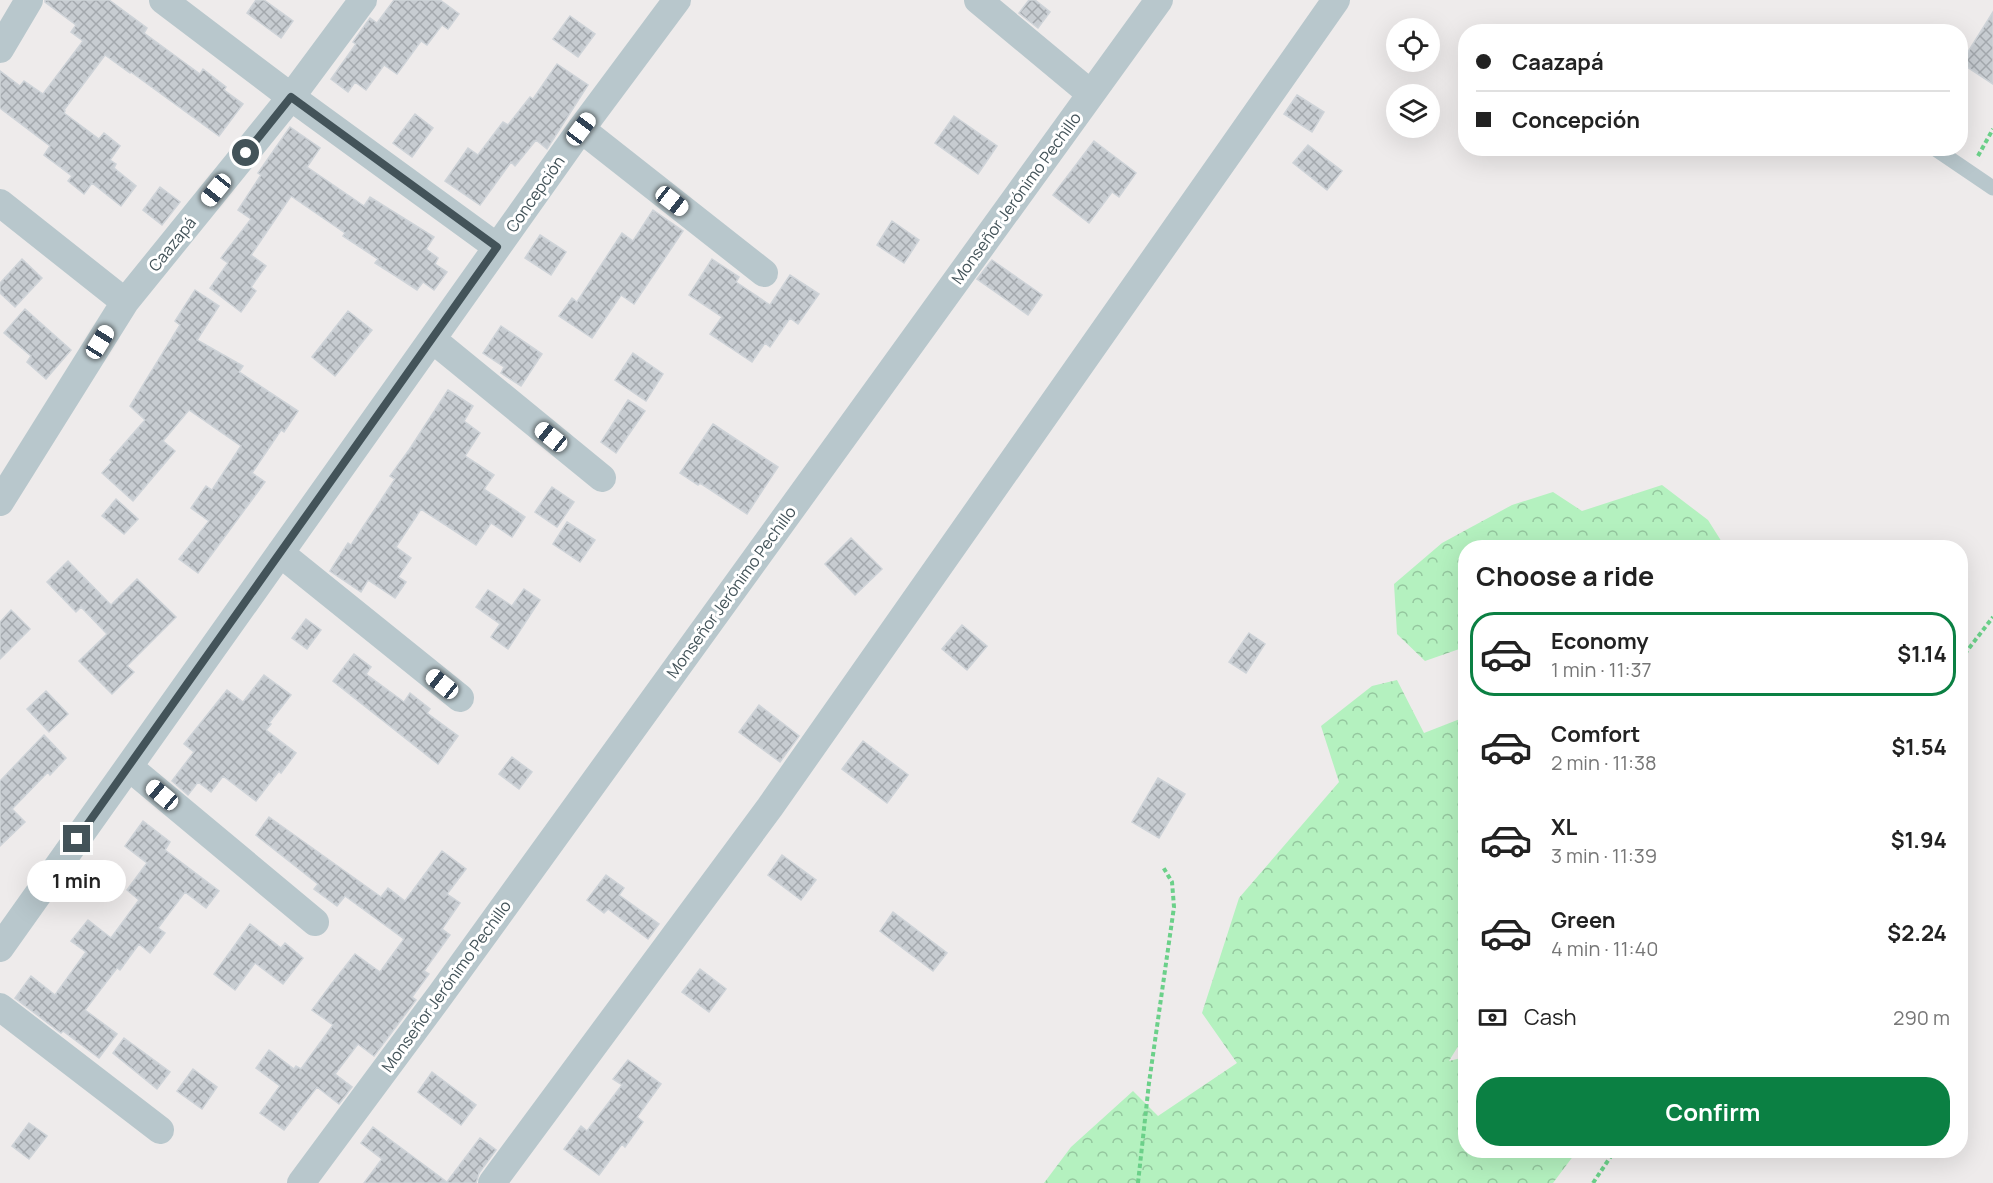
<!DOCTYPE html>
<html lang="en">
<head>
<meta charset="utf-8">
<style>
  body { margin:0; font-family:Manrope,sans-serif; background:#f6f6f6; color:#222; height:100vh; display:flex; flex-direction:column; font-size:22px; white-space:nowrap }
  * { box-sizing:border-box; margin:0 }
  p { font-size:20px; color:#767676 }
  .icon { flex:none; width:33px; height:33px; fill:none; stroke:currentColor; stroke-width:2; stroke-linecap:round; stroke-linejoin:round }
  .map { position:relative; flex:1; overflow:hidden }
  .drawer { position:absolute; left:1458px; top:540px; width:510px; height:618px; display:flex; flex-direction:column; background:#fff; border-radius:24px; box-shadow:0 6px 24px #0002 }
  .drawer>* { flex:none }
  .hud { position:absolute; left:1458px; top:24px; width:510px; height:132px; border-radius:24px; box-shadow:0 6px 24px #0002; display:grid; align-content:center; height:132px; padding:0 18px; background:#fff }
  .buttons { position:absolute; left:1386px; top:18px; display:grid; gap:12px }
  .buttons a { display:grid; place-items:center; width:54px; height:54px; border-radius:50%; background:#fff; box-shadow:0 6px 24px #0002; font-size:30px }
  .end { position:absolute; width:27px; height:27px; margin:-14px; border:8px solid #435359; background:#fff; box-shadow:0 0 0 3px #fff }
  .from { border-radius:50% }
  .bubble { position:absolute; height:42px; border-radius:21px; background:#fff; box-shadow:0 6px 24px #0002; font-size:20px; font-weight:700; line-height:42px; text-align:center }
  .car { position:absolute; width:18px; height:36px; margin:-18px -9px; border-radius:8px; box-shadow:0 0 4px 2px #0007; background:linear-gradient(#fff 24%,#345 0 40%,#fff 0 76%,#345 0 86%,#fff 0) }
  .hud b { display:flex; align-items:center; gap:21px; height:57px; font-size:22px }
  .hud b+b { border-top:2px solid #e0e0e0 }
  .hud i { width:15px; height:15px; background:#222 }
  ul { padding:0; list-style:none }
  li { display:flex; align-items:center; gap:18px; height:84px; margin:0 12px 9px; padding:0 6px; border:3px solid transparent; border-radius:24px }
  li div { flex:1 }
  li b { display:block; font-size:22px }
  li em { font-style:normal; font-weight:700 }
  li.current { border-color:#0b8043 }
  li>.icon { width:54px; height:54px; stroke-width:1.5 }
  h2 { padding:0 18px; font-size:27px; line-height:72px }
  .pay { display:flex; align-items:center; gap:15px; height:66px; padding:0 18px; font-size:22px }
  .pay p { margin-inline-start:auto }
  .button { display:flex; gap:12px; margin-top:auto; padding:12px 18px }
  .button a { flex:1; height:69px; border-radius:24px; background:#0b8043; color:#fff; font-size:24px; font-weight:700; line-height:69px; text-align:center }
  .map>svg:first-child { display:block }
  .forest { fill:url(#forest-crowns) }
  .building { fill:url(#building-cross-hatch); stroke:#ced3d8; stroke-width:1.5 }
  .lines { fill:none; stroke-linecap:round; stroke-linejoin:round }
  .path { stroke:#6bd089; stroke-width:4; stroke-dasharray:4.5 3; stroke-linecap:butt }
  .service { stroke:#b8c7cc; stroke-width:15 }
  .minor { stroke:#b8c7cc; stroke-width:28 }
  .route { stroke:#435359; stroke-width:8 }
  .labels { text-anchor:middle; stroke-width:6; stroke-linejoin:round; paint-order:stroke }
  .street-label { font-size:16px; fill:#435359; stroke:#fff }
</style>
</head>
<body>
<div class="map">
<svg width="1993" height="1183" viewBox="0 0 1993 1183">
  <defs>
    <pattern id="forest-crowns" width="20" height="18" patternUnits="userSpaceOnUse" patternTransform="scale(1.5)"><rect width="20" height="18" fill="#b4f1bf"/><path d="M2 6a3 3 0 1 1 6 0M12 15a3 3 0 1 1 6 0" fill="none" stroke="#94c69e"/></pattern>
    <pattern id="building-cross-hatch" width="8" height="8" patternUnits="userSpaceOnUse" patternTransform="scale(1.5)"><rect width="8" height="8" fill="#c7ccd1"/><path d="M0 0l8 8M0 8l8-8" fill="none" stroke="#a3a8ad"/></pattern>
  </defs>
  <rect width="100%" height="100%" fill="#eeebeb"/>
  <path class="forest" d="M 1662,485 L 1708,520 L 1725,547 L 1466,548 L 1465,647 L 1425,661 L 1397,634 L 1394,584 L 1442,543 L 1512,505 L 1553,492 L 1582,511 Z
    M 1397,680 L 1424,733 L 1465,717 L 1465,1035 L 1449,1061 L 1465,1057 L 1466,1150 L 1575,1151 L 1574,1155 L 1553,1183 L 1044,1183 L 1071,1147 L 1133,1091 L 1158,1116 L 1237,1063 L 1202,1013 L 1239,898 L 1339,782 L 1321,726 L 1372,686 Z"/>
  <path class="building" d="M 45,0 L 109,0 L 147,28 L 144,33 L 200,74 L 203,69 L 226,87 L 224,90 L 243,104 L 219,136 L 131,72 L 130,73 L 105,55 L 64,110 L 65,111 L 64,113 L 99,139 L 104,133 L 120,146 L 110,160 L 116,164 L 114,168 L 136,186 L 121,206 L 92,183 L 84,194 L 68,181 L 72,176 L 44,155 L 50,146 L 0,108 L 0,71 L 20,86 L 24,81 L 43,94 L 83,41 L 71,32 L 76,25 L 45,2 Z
    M 256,0 L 264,0 L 293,21 L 281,38 L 247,13 Z
    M 394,0 L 440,0 L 459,14 L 448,29 L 442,25 L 427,45 L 421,41 L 397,74 L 384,65 L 366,90 L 355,82 L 348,92 L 331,79 L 356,44 L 353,42 L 370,18 L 377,23 Z
    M 1029,0 L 1035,0 L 1050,12 L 1038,28 L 1019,13 Z
    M 1993,12 L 1993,84 L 1961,63 Z
    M 570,16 L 595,34 L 578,57 L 553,39 Z
    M 557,64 L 588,85 L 547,149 L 536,140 L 515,166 L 511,162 L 480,205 L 445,181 L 468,148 L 478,155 L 503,122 L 508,125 L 530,97 L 533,99 Z
    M 1297,95 L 1324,112 L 1312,132 L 1284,114 Z
    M 415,114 L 433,128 L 412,157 L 393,143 Z
    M 954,116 L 997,146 L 978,174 L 935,143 Z
    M 290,127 L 320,148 L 307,167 L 364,206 L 370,197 L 434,237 L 426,249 L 438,258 L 435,264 L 447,272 L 434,290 L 423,282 L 417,290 L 391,273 L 375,263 L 378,259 L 343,236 L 345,233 L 291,196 L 251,255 L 266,266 L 251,287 L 256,291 L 241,312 L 210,288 L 228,263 L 221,258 L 251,219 L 238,210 L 261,175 L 258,173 Z
    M 1094,141 L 1136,173 L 1119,197 L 1112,192 L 1089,223 L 1053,195 Z
    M 1308,145 L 1342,171 L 1327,190 L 1293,163 Z
    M 160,187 L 180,202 L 162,225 L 143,210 Z
    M 653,210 L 683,231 L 634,304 L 621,295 L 592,338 L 559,316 L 572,298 L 577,302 L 622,233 L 633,241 Z
    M 892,221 L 919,240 L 904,263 L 877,245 Z
    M 540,235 L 566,252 L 551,275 L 525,258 Z
    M 22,259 L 42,278 L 15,307 L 0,293 L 0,283 Z
    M 712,259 L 739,277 L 736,282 L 770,305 L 790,275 L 819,294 L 798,324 L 790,318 L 770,347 L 765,343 L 752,362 L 710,334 L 722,317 L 689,295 Z
    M 992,260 L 1042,295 L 1028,315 L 977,279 Z
    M 195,290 L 219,306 L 197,340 L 243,366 L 239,372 L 298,411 L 284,432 L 281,430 L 252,473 L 265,482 L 198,573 L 179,559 L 209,521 L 191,508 L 206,486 L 212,490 L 241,446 L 189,410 L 163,441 L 175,451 L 133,501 L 102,473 L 112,462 L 110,460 L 145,420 L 130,406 L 180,325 L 175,321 Z
    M 25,309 L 71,350 L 46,379 L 27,362 L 31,356 L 4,333 Z
    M 348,311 L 372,330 L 335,376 L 312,357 Z
    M 501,326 L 542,354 L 521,386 L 501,373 L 504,367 L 483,353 Z
    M 633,353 L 663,374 L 646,401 L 615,380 Z
    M 448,390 L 473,406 L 464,421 L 480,433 L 465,456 L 494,475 L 484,489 L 525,517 L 512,537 L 491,523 L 476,545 L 421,509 L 396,547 L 411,558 L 398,577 L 406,582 L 395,598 L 368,580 L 361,592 L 330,571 L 348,543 L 351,545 L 395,479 L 390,476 L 409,450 Z
    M 628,400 L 645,411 L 616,453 L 601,442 Z
    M 713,424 L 778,467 L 747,514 L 700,483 L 698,485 L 680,473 Z
    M 552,487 L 574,502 L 557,527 L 535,512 Z
    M 116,499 L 138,519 L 124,534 L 102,516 Z
    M 567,522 L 595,540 L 580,562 L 553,544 Z
    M 851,538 L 882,569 L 855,595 L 825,564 Z
    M 68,561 L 111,605 L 137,579 L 176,617 L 127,666 L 134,672 L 112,694 L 79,661 L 107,634 L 81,607 L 76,612 L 47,582 Z
    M 524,589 L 540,600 L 508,649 L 491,637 L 500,624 L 476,607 L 488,590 L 512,606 Z
    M 11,610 L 30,629 L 0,659 L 0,622 Z
    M 306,619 L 321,630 L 307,649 L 292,638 Z
    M 962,625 L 987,646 L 967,670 L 942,649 Z
    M 1249,633 L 1265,644 L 1246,673 L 1229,662 Z
    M 354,654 L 371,667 L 366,674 L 404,702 L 410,693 L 430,709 L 427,713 L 458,736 L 438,764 L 333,681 Z
    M 264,675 L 291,695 L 269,723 L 271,724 L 266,730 L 296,753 L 281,773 L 279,771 L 256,801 L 223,776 L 211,792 L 198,782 L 188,795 L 172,781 L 194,752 L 184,744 L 227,690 L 243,702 Z
    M 46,691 L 68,714 L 49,732 L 27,709 Z
    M 759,705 L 799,736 L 780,762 L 739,732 Z
    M 44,735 L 66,758 L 50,775 L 48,772 L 12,809 L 25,822 L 0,846 L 0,781 Z
    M 863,741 L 908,775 L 887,803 L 842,769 Z
    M 512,757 L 532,772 L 519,789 L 499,774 Z
    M 1158,778 L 1185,794 L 1159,838 L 1132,822 Z
    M 269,817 L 381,897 L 388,888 L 405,901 L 442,851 L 466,869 L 447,894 L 460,903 L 442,929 L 450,935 L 424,971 L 429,974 L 412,997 L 416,1000 L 374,1056 L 358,1044 L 335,1074 L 352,1087 L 339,1104 L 317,1087 L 284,1130 L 260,1113 L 280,1086 L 256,1068 L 269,1050 L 294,1069 L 296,1066 L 301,1069 L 333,1025 L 312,1010 L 333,982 L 355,954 L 380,972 L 404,939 L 345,896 L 337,906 L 314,889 L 318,884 L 256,835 Z
    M 143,821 L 170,842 L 165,850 L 219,891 L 206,908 L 185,892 L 158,928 L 165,933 L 150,953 L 139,944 L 120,970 L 117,968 L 85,1010 L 117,1034 L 99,1058 L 63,1031 L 61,1033 L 15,998 L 31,976 L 55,995 L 86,952 L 71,941 L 88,920 L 111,938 L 139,900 L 127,890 L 147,863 L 125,846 Z
    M 782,855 L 816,880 L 801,900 L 768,875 Z
    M 606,875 L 624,888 L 619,895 L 659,924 L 648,939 L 608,909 L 604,913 L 587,900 Z
    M 893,912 L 947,953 L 933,971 L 880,931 Z
    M 250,924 L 281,948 L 285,943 L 303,958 L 283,984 L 255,963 L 235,990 L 214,974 Z
    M 700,969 L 726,989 L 709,1012 L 682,992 Z
    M 124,1038 L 170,1072 L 157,1089 L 113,1053 Z
    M 628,1060 L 661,1084 L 637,1117 L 643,1122 L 625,1147 L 622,1144 L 599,1175 L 564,1149 L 581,1126 L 587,1131 L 622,1085 L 613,1079 Z
    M 193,1069 L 217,1087 L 202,1109 L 177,1091 Z
    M 432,1072 L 476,1105 L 461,1125 L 418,1092 Z
    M 29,1123 L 47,1136 L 29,1159 L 12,1146 Z
    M 373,1127 L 447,1182 L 480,1138 L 496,1150 L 479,1173 L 476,1183 L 364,1183 L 382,1159 L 361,1143 Z"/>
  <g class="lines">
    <path class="path" d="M 1978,156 L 1993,129
      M 1960,660 L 1993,617
      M 1138,1183 L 1149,1083 L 1174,907 L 1172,882 L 1163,867
      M 1593,1183 L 1615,1150"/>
    <path class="service" d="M 1934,148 L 1993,188"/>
    <path class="minor" d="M 163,0 L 291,97 L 497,247
      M 978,0 L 1091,94
      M 0,49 L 29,0
      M 581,129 L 764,273
      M 0,203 L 125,302
      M 432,339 L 602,478
      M 0,502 L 125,302 L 291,97 L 363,0
      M 280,553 L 460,698
      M 129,767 L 315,922
      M 0,948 L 581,129 L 677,0
      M 0,1007 L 160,1130
      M 301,1183 L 441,994 L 1159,0
      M 492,1183 L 770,807 L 1336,0"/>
  </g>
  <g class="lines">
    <path class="route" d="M 77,839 L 497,247 L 291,97 L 246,153"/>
  </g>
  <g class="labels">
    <g class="street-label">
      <text transform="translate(535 194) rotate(-55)" y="6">Concepción</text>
      <text transform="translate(1016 198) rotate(-54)" y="6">Monseñor Jerónimo Pechillo</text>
      <text transform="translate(172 244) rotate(-51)" y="6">Caazapá</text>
      <text transform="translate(731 592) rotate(-54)" y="6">Monseñor Jerónimo Pechillo</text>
      <text transform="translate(446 986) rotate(-54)" y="6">Monseñor Jerónimo Pechillo</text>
    </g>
  </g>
</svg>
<div class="buttons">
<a><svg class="icon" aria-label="locate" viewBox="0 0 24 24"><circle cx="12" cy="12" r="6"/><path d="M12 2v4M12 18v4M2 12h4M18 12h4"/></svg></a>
<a><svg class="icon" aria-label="layers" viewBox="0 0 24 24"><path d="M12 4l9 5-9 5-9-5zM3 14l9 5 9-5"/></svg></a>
</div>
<i class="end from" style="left:246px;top:153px"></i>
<i class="end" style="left:77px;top:839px"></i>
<div class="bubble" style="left:27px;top:860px;width:99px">1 min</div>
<i class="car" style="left:581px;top:129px;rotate:37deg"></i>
<i class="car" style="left:216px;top:190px;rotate:219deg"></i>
<i class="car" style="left:672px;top:201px;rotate:128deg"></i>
<i class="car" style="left:100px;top:342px;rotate:32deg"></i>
<i class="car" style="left:551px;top:437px;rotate:309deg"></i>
<i class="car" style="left:442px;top:684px;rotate:309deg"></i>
<i class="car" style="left:162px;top:795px;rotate:310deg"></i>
<div class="hud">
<b><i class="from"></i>Caazapá</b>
<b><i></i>Concepción</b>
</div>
<section class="drawer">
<h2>Choose a ride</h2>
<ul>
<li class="current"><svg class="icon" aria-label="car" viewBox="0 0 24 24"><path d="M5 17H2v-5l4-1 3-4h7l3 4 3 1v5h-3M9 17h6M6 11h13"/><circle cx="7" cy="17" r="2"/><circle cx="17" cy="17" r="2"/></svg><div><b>Economy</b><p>1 min · 11:37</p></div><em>$1.14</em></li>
<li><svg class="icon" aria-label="car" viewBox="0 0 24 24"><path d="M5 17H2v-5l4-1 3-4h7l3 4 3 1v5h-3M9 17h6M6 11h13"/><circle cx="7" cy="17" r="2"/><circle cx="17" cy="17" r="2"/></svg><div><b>Comfort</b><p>2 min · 11:38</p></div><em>$1.54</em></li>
<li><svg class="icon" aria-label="car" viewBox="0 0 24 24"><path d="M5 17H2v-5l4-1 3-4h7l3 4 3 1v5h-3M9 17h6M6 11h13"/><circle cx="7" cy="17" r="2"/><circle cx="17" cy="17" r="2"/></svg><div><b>XL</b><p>3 min · 11:39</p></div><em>$1.94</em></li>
<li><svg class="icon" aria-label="car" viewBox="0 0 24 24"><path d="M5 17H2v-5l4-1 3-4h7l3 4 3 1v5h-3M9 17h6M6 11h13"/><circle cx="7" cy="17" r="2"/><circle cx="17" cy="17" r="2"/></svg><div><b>Green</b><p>4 min · 11:40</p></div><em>$2.24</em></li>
</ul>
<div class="pay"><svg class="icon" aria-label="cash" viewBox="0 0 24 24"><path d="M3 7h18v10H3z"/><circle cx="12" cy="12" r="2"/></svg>Cash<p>290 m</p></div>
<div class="button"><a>Confirm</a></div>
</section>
</div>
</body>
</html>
